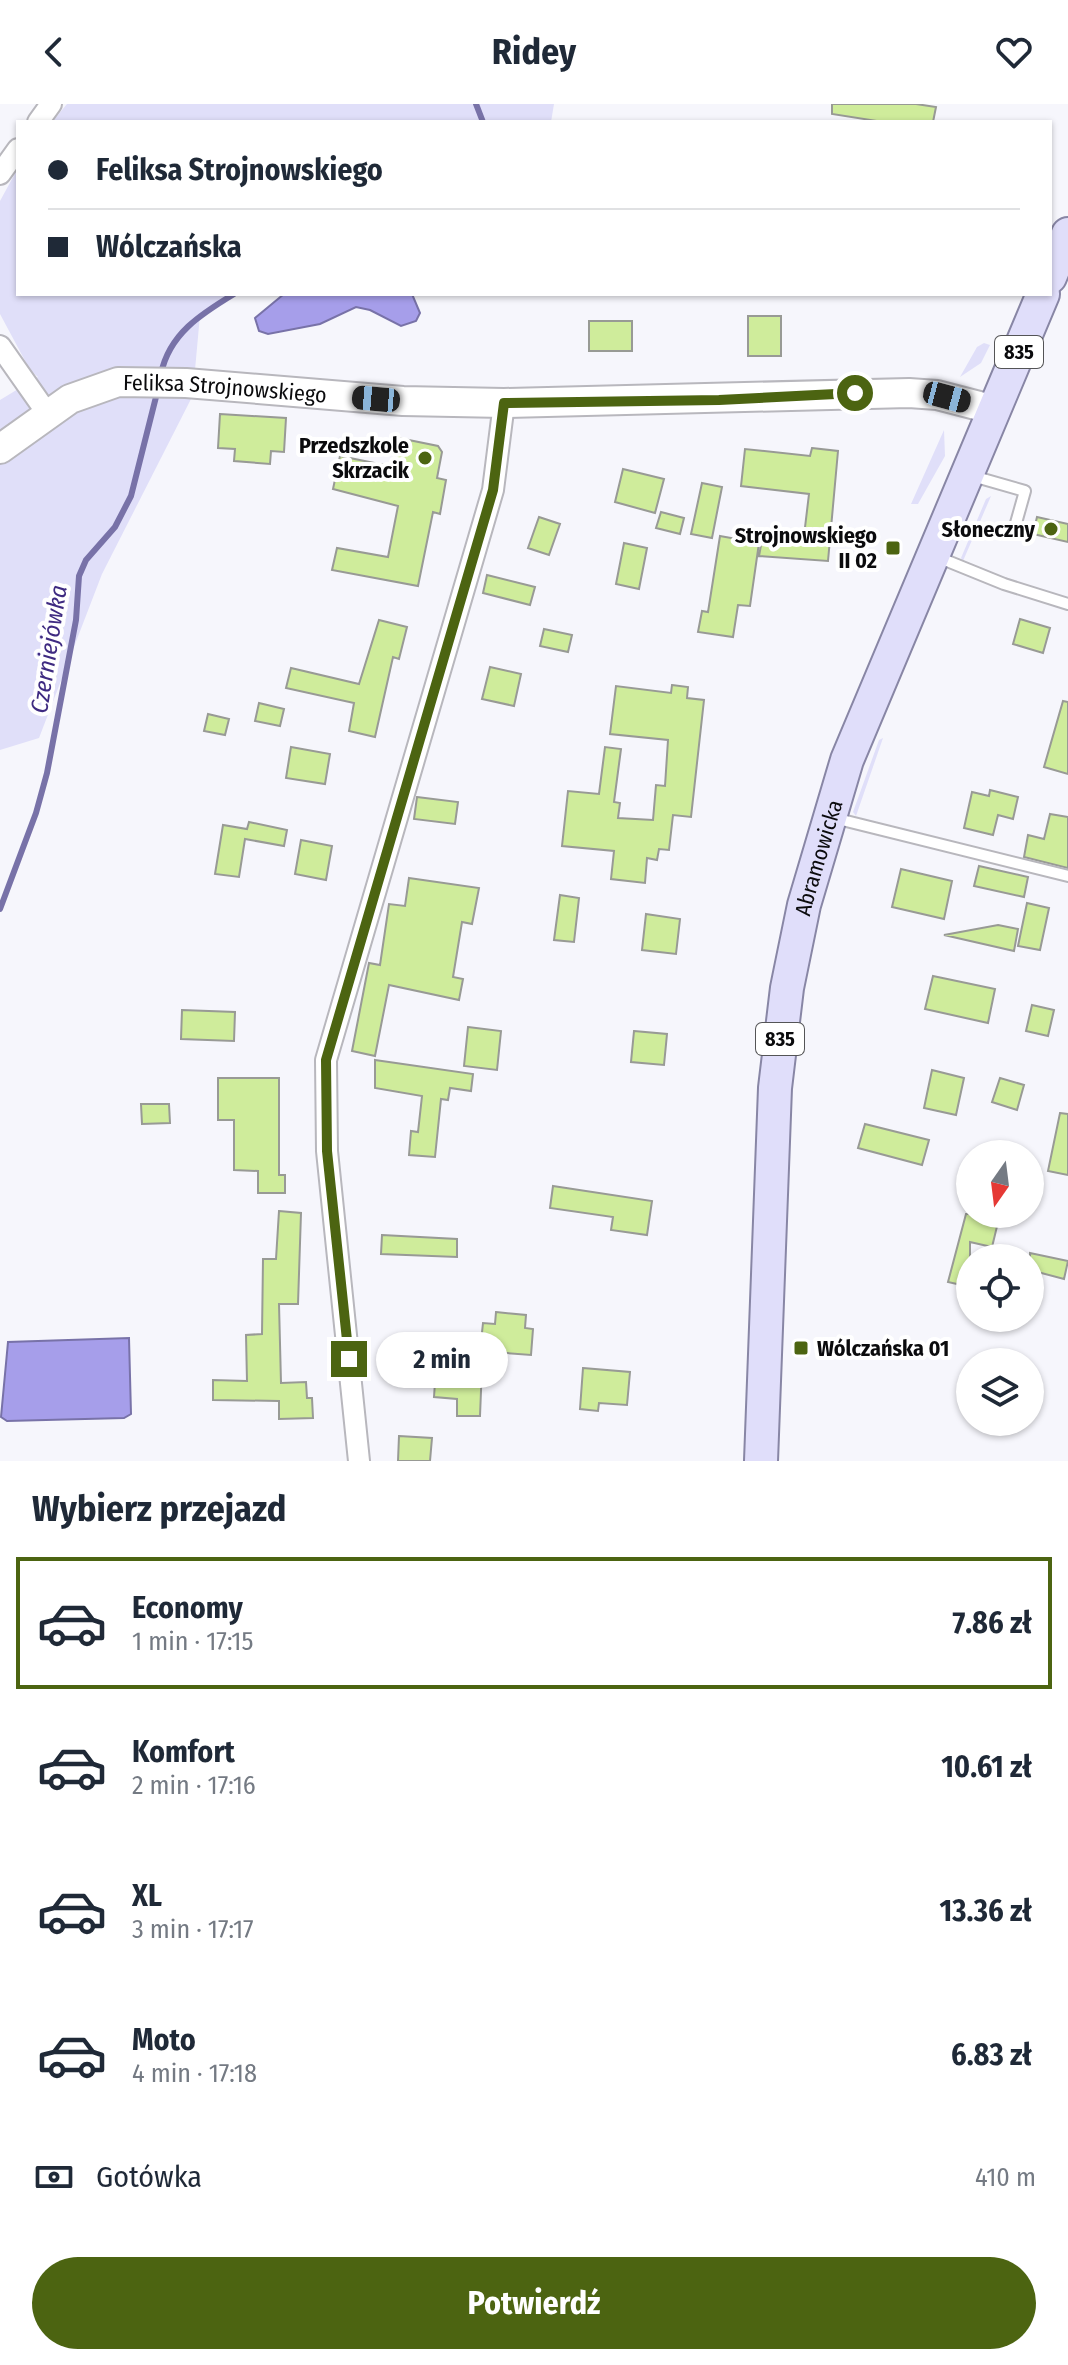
<!DOCTYPE html>
<html lang="pl">
<head>
<meta charset="utf-8">
<style>
  body { margin:0; font-family:"Fira Sans Condensed",sans-serif; background:#f2f2f3; color:#1f2937; height:100vh; display:flex; flex-direction:column; font-size:30px; white-space:nowrap }
  * { box-sizing:border-box; margin:0 }
  p { font-size:26px; color:#747a83 }
  .icon { flex:none; width:44px; height:44px; fill:none; stroke:currentColor; stroke-width:2; stroke-linecap:round; stroke-linejoin:round }
  .map { position:relative; height:1357px; overflow:hidden }
  .drawer { display:flex; flex-direction:column; background:#fff; flex:1 }
  .drawer>* { flex:none }
  .hud { position:absolute; left:16px; top:16px; width:1036px; height:176px; border-radius:0px; box-shadow:0 2px 6px #0004; display:grid; align-content:center; height:176px; padding:0 32px; background:#fff }
  .needle { width:52px; rotate:194deg }
  .fabs { position:absolute; left:956px; top:1036px; display:grid; gap:16px }
  .fabs a { display:grid; place-items:center; width:88px; height:88px; border-radius:50%; background:#fff; box-shadow:0 2px 6px #0004; font-size:40px }
  .end { position:absolute; width:36px; height:36px; margin:-18px; border:10px solid #4c6411; background:#fff; box-shadow:0 0 0 4px #fff }
  .from { border-radius:50% }
  .bubble { position:absolute; height:56px; border-radius:28px; background:#fff; box-shadow:0 2px 6px #0004; font-size:26px; font-weight:700; line-height:56px; text-align:center }
  .car { position:absolute; width:24px; height:48px; margin:-24px -12px; border-radius:10px; box-shadow:0 0 6px 2px #0007; background:linear-gradient(#222 24%,#8ab4d8 0 40%,#222 0 76%,#8ab4d8 0 86%,#222 0) }
  .hud b { display:flex; align-items:center; gap:28px; height:76px; font-size:30px }
  .hud b+b { border-top:2px solid #e0e1e3 }
  .hud i { width:20px; height:20px; background:#1f2937 }
  ul { padding:0; list-style:none }
  li { display:flex; align-items:center; gap:24px; height:132px; margin:0 16px 12px; padding:0 16px; border:4px solid transparent; border-radius:0px }
  li div { flex:1 }
  li b { display:block; font-size:30px }
  li em { font-style:normal; font-weight:700 }
  li.on { border-color:#4c6411 }
  li>.icon { width:72px; height:72px; stroke-width:1.5 }
  h2 { padding:0 32px; font-size:36px; line-height:96px }
  .pay { display:flex; align-items:center; gap:20px; height:88px; padding:0 32px; font-size:30px }
  .pay p { margin-inline-start:auto }
  .cta { display:flex; gap:16px; margin-top:auto; padding:16px 32px }
  .cta a { flex:1; height:92px; border-radius:48px; background:#4c6411; color:#fff; font-size:32px; font-weight:700; line-height:92px; text-align:center }
  header { display:flex; justify-content:space-between; align-items:center; height:104px; padding:0 32px; background:#fff; font-size:36px; font-weight:700 }
  .map>svg:first-child { display:block }
  .green { fill:#e0dff9 }
  .water { fill:#a69eea; stroke:#7872a8; stroke-width:2 }
  .lines { fill:none; stroke-linecap:round; stroke-linejoin:round }
  .stream { stroke:#7872a8; stroke-width:6 }
  .building { fill:#cfec9b; stroke:#989a95; stroke-width:2 }
  .lane-casing { stroke:#b8b7bd; stroke-width:14 }
  .street-casing { stroke:#b8b7bd; stroke-width:24 }
  .secondary-casing { stroke:#b8b7bd; stroke-width:32 }
  .primary-casing { stroke:#8886a5; stroke-width:36 }
  .lane { stroke:#fff; stroke-width:10 }
  .street { stroke:#fff; stroke-width:20 }
  .secondary { stroke:#fff; stroke-width:28 }
  .primary { stroke:#e0defa; stroke-width:32 }
  .route { stroke:#4c6411; stroke-width:10 }
  .poi-dot { fill:#4c6411; stroke:#fff; stroke-width:3 }
  .labels { text-anchor:middle; stroke-width:8; stroke-linejoin:round; paint-order:stroke }
  .shield { fill:#fff; stroke:#545456; stroke-width:2 }
  .shield-label { font-size:20px; font-weight:bold; fill:#0b0b0d }
  .street-label { font-size:22px; fill:#0b0b0d; stroke:#fff }
  .poi-label { font-size:22px; font-weight:bold; fill:#0b0b0d; stroke:#fff; text-anchor:end }
  .water-label { font-size:24px; font-style:italic; fill:#3e2a81; stroke:#fff }
</style>
</head>
<body>
<header><svg class="icon" aria-label="back" viewBox="0 0 24 24"><path d="M15 5l-7 7 7 7"/></svg>Ridey<svg class="icon" aria-label="heart" viewBox="0 0 24 24"><path d="M12 20l-8-8c-3-5 5-10 8-4 3-6 11-1 8 4z"/></svg></header>
<div class="map">
<svg width="1068" height="1357" viewBox="0 0 1068 1357">
  <rect width="100%" height="100%" fill="#f6f6fc"/>
  <path class="green" d="M 67,0 L 554,0 L 551,18 L 52,18 Z
    M 18,64 L 18,190 L 234,190 L 200,211 L 195,266 L 125,264 L 135,293 L 191,295 L 102,470 L 39,634 L 0,646 L 0,296 L 38,273 L 30,266 L 0,210 L 0,97 Z
    M 984,239 L 990,241 L 981,259 L 960,273 L 977,243 Z
    M 944,326 L 945,352 L 918,400 L 911,400 Z
    M 991,392 L 963,457 L 961,454 L 986,395 Z
    M 883,634 L 856,712 L 853,708 L 879,636 Z"/>
  <path class="water" d="M 284,190 L 412,190 L 420,209 L 416,217 L 401,222 L 370,206 L 356,203 L 320,220 L 268,230 L 259,227 L 255,214 Z
    M 129,1234 L 131,1310 L 124,1314 L 7,1317 L 1,1313 L 8,1238 Z"/>
  <g class="lines">
    <path class="stream" d="M 476,0 L 483,18
      M 161,270 C 169,230 201,210 234,190
      M 0,805 L 36,709 L 47,669 L 76,516 L 79,472 L 86,456 L 115,423 L 131,392 L 158,285"/>
  </g>
  <path class="building" d="M 832,0 L 916,0 L 936,3 L 933,18 L 883,18 L 832,10 Z
    M 748,212 L 781,212 L 781,252 L 748,252 Z
    M 589,217 L 632,217 L 632,247 L 589,247 Z
    M 220,310 L 286,314 L 284,348 L 271,347 L 270,360 L 234,357 L 235,345 L 218,344 Z
    M 399,334 L 438,342 L 442,348 L 437,374 L 446,376 L 440,410 L 433,408 L 418,482 L 332,466 L 337,444 L 388,453 L 398,402 L 333,385 L 340,352 L 394,363 Z
    M 812,344 L 838,347 L 828,457 L 759,452 L 762,436 L 803,440 L 809,390 L 741,382 L 745,345 L 810,352 Z
    M 623,365 L 664,375 L 655,409 L 615,398 Z
    M 702,379 L 722,383 L 712,434 L 691,430 Z
    M 661,408 L 684,414 L 680,430 L 656,424 Z
    M 539,413 L 560,420 L 549,451 L 528,444 Z
    M 1037,413 L 1068,420 L 1068,438 L 1033,430 Z
    M 720,432 L 759,439 L 750,502 L 738,501 L 733,533 L 698,528 L 702,507 L 708,508 Z
    M 624,439 L 647,444 L 639,485 L 616,480 Z
    M 487,471 L 535,483 L 530,501 L 483,489 Z
    M 1020,515 L 1050,524 L 1043,549 L 1013,540 Z
    M 379,516 L 407,523 L 399,555 L 393,553 L 375,633 L 349,627 L 354,599 L 286,584 L 291,564 L 359,580 Z
    M 544,525 L 572,531 L 568,548 L 540,542 Z
    M 490,563 L 521,570 L 514,602 L 482,595 Z
    M 672,581 L 688,583 L 687,594 L 704,596 L 691,713 L 673,711 L 669,746 L 659,745 L 657,756 L 647,754 L 645,779 L 611,775 L 614,747 L 562,742 L 568,687 L 599,690 L 605,643 L 621,645 L 614,698 L 620,699 L 618,714 L 653,716 L 656,681 L 665,682 L 668,636 L 610,630 L 616,582 L 671,589 Z
    M 1063,597 L 1068,598 L 1068,670 L 1044,663 Z
    M 259,599 L 284,605 L 280,622 L 255,617 Z
    M 208,610 L 229,615 L 225,631 L 204,627 Z
    M 291,643 L 330,650 L 325,680 L 286,674 Z
    M 990,686 L 1018,693 L 1013,715 L 998,711 L 993,731 L 964,724 L 972,688 L 989,692 Z
    M 417,693 L 458,698 L 455,720 L 414,715 Z
    M 1050,710 L 1068,713 L 1068,764 L 1024,753 L 1028,731 L 1044,735 Z
    M 249,718 L 287,726 L 284,742 L 245,735 L 239,773 L 215,770 L 223,721 L 247,725 Z
    M 301,736 L 332,742 L 326,776 L 295,770 Z
    M 979,762 L 1028,773 L 1024,793 L 974,782 Z
    M 901,765 L 952,777 L 944,815 L 892,803 Z
    M 409,774 L 479,784 L 472,820 L 462,818 L 453,873 L 463,875 L 459,896 L 389,881 L 375,952 L 352,947 L 369,859 L 380,861 L 389,800 L 405,802 Z
    M 560,791 L 579,794 L 574,838 L 554,836 Z
    M 1027,799 L 1049,804 L 1040,846 L 1018,842 Z
    M 646,810 L 680,815 L 676,850 L 642,846 Z
    M 998,821 L 1018,825 L 1014,847 L 944,831 Z
    M 933,872 L 995,885 L 988,919 L 925,905 Z
    M 1032,901 L 1054,906 L 1048,932 L 1026,927 Z
    M 182,906 L 235,908 L 234,937 L 181,935 Z
    M 468,923 L 501,927 L 497,966 L 464,962 Z
    M 634,927 L 667,930 L 664,961 L 631,958 Z
    M 375,956 L 473,970 L 471,987 L 450,984 L 448,996 L 441,995 L 435,1053 L 409,1051 L 411,1027 L 418,1028 L 422,992 L 375,984 Z
    M 932,966 L 964,974 L 956,1011 L 924,1004 Z
    M 218,974 L 279,974 L 279,1071 L 285,1071 L 285,1089 L 258,1089 L 258,1067 L 234,1066 L 234,1016 L 218,1016 Z
    M 1000,974 L 1024,981 L 1017,1006 L 992,998 Z
    M 141,1000 L 169,1000 L 170,1019 L 142,1020 Z
    M 1060,1009 L 1068,1010 L 1068,1071 L 1048,1067 Z
    M 865,1020 L 929,1036 L 922,1061 L 858,1044 Z
    M 553,1082 L 652,1097 L 647,1131 L 611,1126 L 613,1113 L 550,1104 Z
    M 279,1107 L 301,1109 L 298,1200 L 279,1200 L 281,1279 L 306,1278 L 307,1294 L 312,1294 L 313,1314 L 279,1315 L 279,1297 L 213,1296 L 213,1276 L 247,1277 L 246,1231 L 262,1230 L 263,1155 L 276,1155 Z
    M 966,1110 L 1000,1110 L 992,1143 L 970,1138 L 970,1183 L 948,1178 Z
    M 382,1131 L 457,1135 L 457,1153 L 381,1150 Z
    M 1030,1149 L 1068,1157 L 1064,1175 L 1030,1166 Z
    M 496,1208 L 526,1211 L 525,1224 L 533,1225 L 531,1251 L 480,1247 L 483,1219 L 495,1220 Z
    M 449,1261 L 482,1262 L 480,1312 L 457,1312 L 457,1295 L 434,1293 L 436,1264 L 449,1264 Z
    M 583,1264 L 630,1268 L 627,1301 L 599,1299 L 598,1307 L 580,1305 Z
    M 399,1332 L 432,1334 L 430,1357 L 398,1357 Z"/>
  <g class="lines">
    <defs>
      <path id="lane" d="M 969,371 L 1025,387 L 1016,419
        M 935,452 L 1004,480 L 1068,500
        M 834,714 L 1068,772"/>
      <path id="street" d="M 38,18 L 51,0
        M 0,70 L 18,45
        M 0,242 L 47,309
        M 359,1357 L 327,1047 L 326,956 L 493,386 L 504,299"/>
      <g id="secondary">
        <path id="s1" d="M 0,345 L 70,295 L 118,278 L 186,279 L 403,297 L 504,299 L 909,289 L 937,291 L 995,306"/>
      </g>
      <g id="primary">
        <path d="M 1050,173 L 1068,130"/>
        <path id="s2" d="M 761,1357 L 775,984 L 787,884 L 804,801 L 847,656 L 1043,190"/>
      </g>
    </defs>
    <use href="#lane" class="lane-casing"/>
    <use href="#street" class="street-casing"/>
    <use href="#secondary" class="secondary-casing"/>
    <use href="#primary" class="primary-casing"/>
    <use href="#lane" class="lane"/>
    <use href="#street" class="street"/>
    <use href="#secondary" class="secondary"/>
    <use href="#primary" class="primary"/>
  </g>
  <g class="lines">
    <path class="route" d="M 349,1255 L 327,1047 L 326,956 L 493,386 L 504,299 L 719,296 L 855,289"/>
  </g>
  <g class="poi-dot">
    <circle cx="425" cy="354" r="8"/>
    <circle cx="1051" cy="425" r="8"/>
    <rect x="885" y="436" width="16" height="16" rx="4"/>
    <rect x="793" y="1236" width="16" height="16" rx="4"/>
  </g>
  <g class="labels">
    <g class="shield">
      <rect x="995" y="232" width="48" height="32" rx="6"/>
      <rect x="756" y="919" width="48" height="32" rx="6"/>
    </g>
    <g class="shield-label">
      <text x="1019" y="255">835</text>
      <text x="780" y="942">835</text>
    </g>
    <g class="street-label">
      <text dy="8" stroke="none"><textPath href="#s1" startOffset="244">Feliksa Strojnowskiego</textPath></text>
      <text dy="8" stroke="none"><textPath href="#s2" startOffset="608">Abramowicka</textPath></text>
    </g>
    <g class="poi-label">
      <text x="409" y="349">Przedszkole<tspan x="409" dy="25">Skrzacik</tspan></text>
      <text x="1035" y="433">Słoneczny</text>
      <text x="877" y="439">Strojnowskiego<tspan x="877" dy="25">II 02</tspan></text>
      <text x="817" y="1252" text-anchor="start">Wólczańska 01</text>
    </g>
    <g class="water-label">
      <text transform="translate(49 545) rotate(-81)" y="8">Czerniejówka</text>
    </g>
  </g>
</svg>
<div class="fabs">
<a><svg class="needle" viewBox="-14 -14 28 28"><path d="M0-13l5 13h-10z" fill="#e53935"/><path d="M0 13l5-13h-10z" fill="#747a83"/></svg></a>
<a><svg class="icon" aria-label="locate" viewBox="0 0 24 24"><circle cx="12" cy="12" r="6"/><path d="M12 2v4M12 18v4M2 12h4M18 12h4"/></svg></a>
<a><svg class="icon" aria-label="layers" viewBox="0 0 24 24"><path d="M12 4l9 5-9 5-9-5zM3 14l9 5 9-5"/></svg></a>
</div>
<i class="end from" style="left:855px;top:289px"></i>
<i class="end" style="left:349px;top:1255px"></i>
<div class="bubble" style="left:376px;top:1228px;width:132px">2 min</div>
<i class="car" style="left:947px;top:293px;rotate:105deg"></i>
<i class="car" style="left:376px;top:295px;rotate:275deg"></i>
<div class="hud">
<b><i class="from"></i>Feliksa Strojnowskiego</b>
<b><i></i>Wólczańska</b>
</div>
</div>
<section class="drawer">
<h2>Wybierz przejazd</h2>
<ul>
<li class="on"><svg class="icon" aria-label="car" viewBox="0 0 24 24"><path d="M5 17H2v-5l4-1 3-4h7l3 4 3 1v5h-3M9 17h6M6 11h13"/><circle cx="7" cy="17" r="2"/><circle cx="17" cy="17" r="2"/></svg><div><b>Economy</b><p>1 min · 17:15</p></div><em>7.86 zł</em></li>
<li><svg class="icon" aria-label="car" viewBox="0 0 24 24"><path d="M5 17H2v-5l4-1 3-4h7l3 4 3 1v5h-3M9 17h6M6 11h13"/><circle cx="7" cy="17" r="2"/><circle cx="17" cy="17" r="2"/></svg><div><b>Komfort</b><p>2 min · 17:16</p></div><em>10.61 zł</em></li>
<li><svg class="icon" aria-label="car" viewBox="0 0 24 24"><path d="M5 17H2v-5l4-1 3-4h7l3 4 3 1v5h-3M9 17h6M6 11h13"/><circle cx="7" cy="17" r="2"/><circle cx="17" cy="17" r="2"/></svg><div><b>XL</b><p>3 min · 17:17</p></div><em>13.36 zł</em></li>
<li><svg class="icon" aria-label="car" viewBox="0 0 24 24"><path d="M5 17H2v-5l4-1 3-4h7l3 4 3 1v5h-3M9 17h6M6 11h13"/><circle cx="7" cy="17" r="2"/><circle cx="17" cy="17" r="2"/></svg><div><b>Moto</b><p>4 min · 17:18</p></div><em>6.83 zł</em></li>
</ul>
<div class="pay"><svg class="icon" aria-label="cash" viewBox="0 0 24 24"><path d="M3 7h18v10H3z"/><circle cx="12" cy="12" r="2"/></svg>Gotówka<p>410 m</p></div>
<div class="cta"><a>Potwierdź</a></div>
</section>
</body>
</html>
